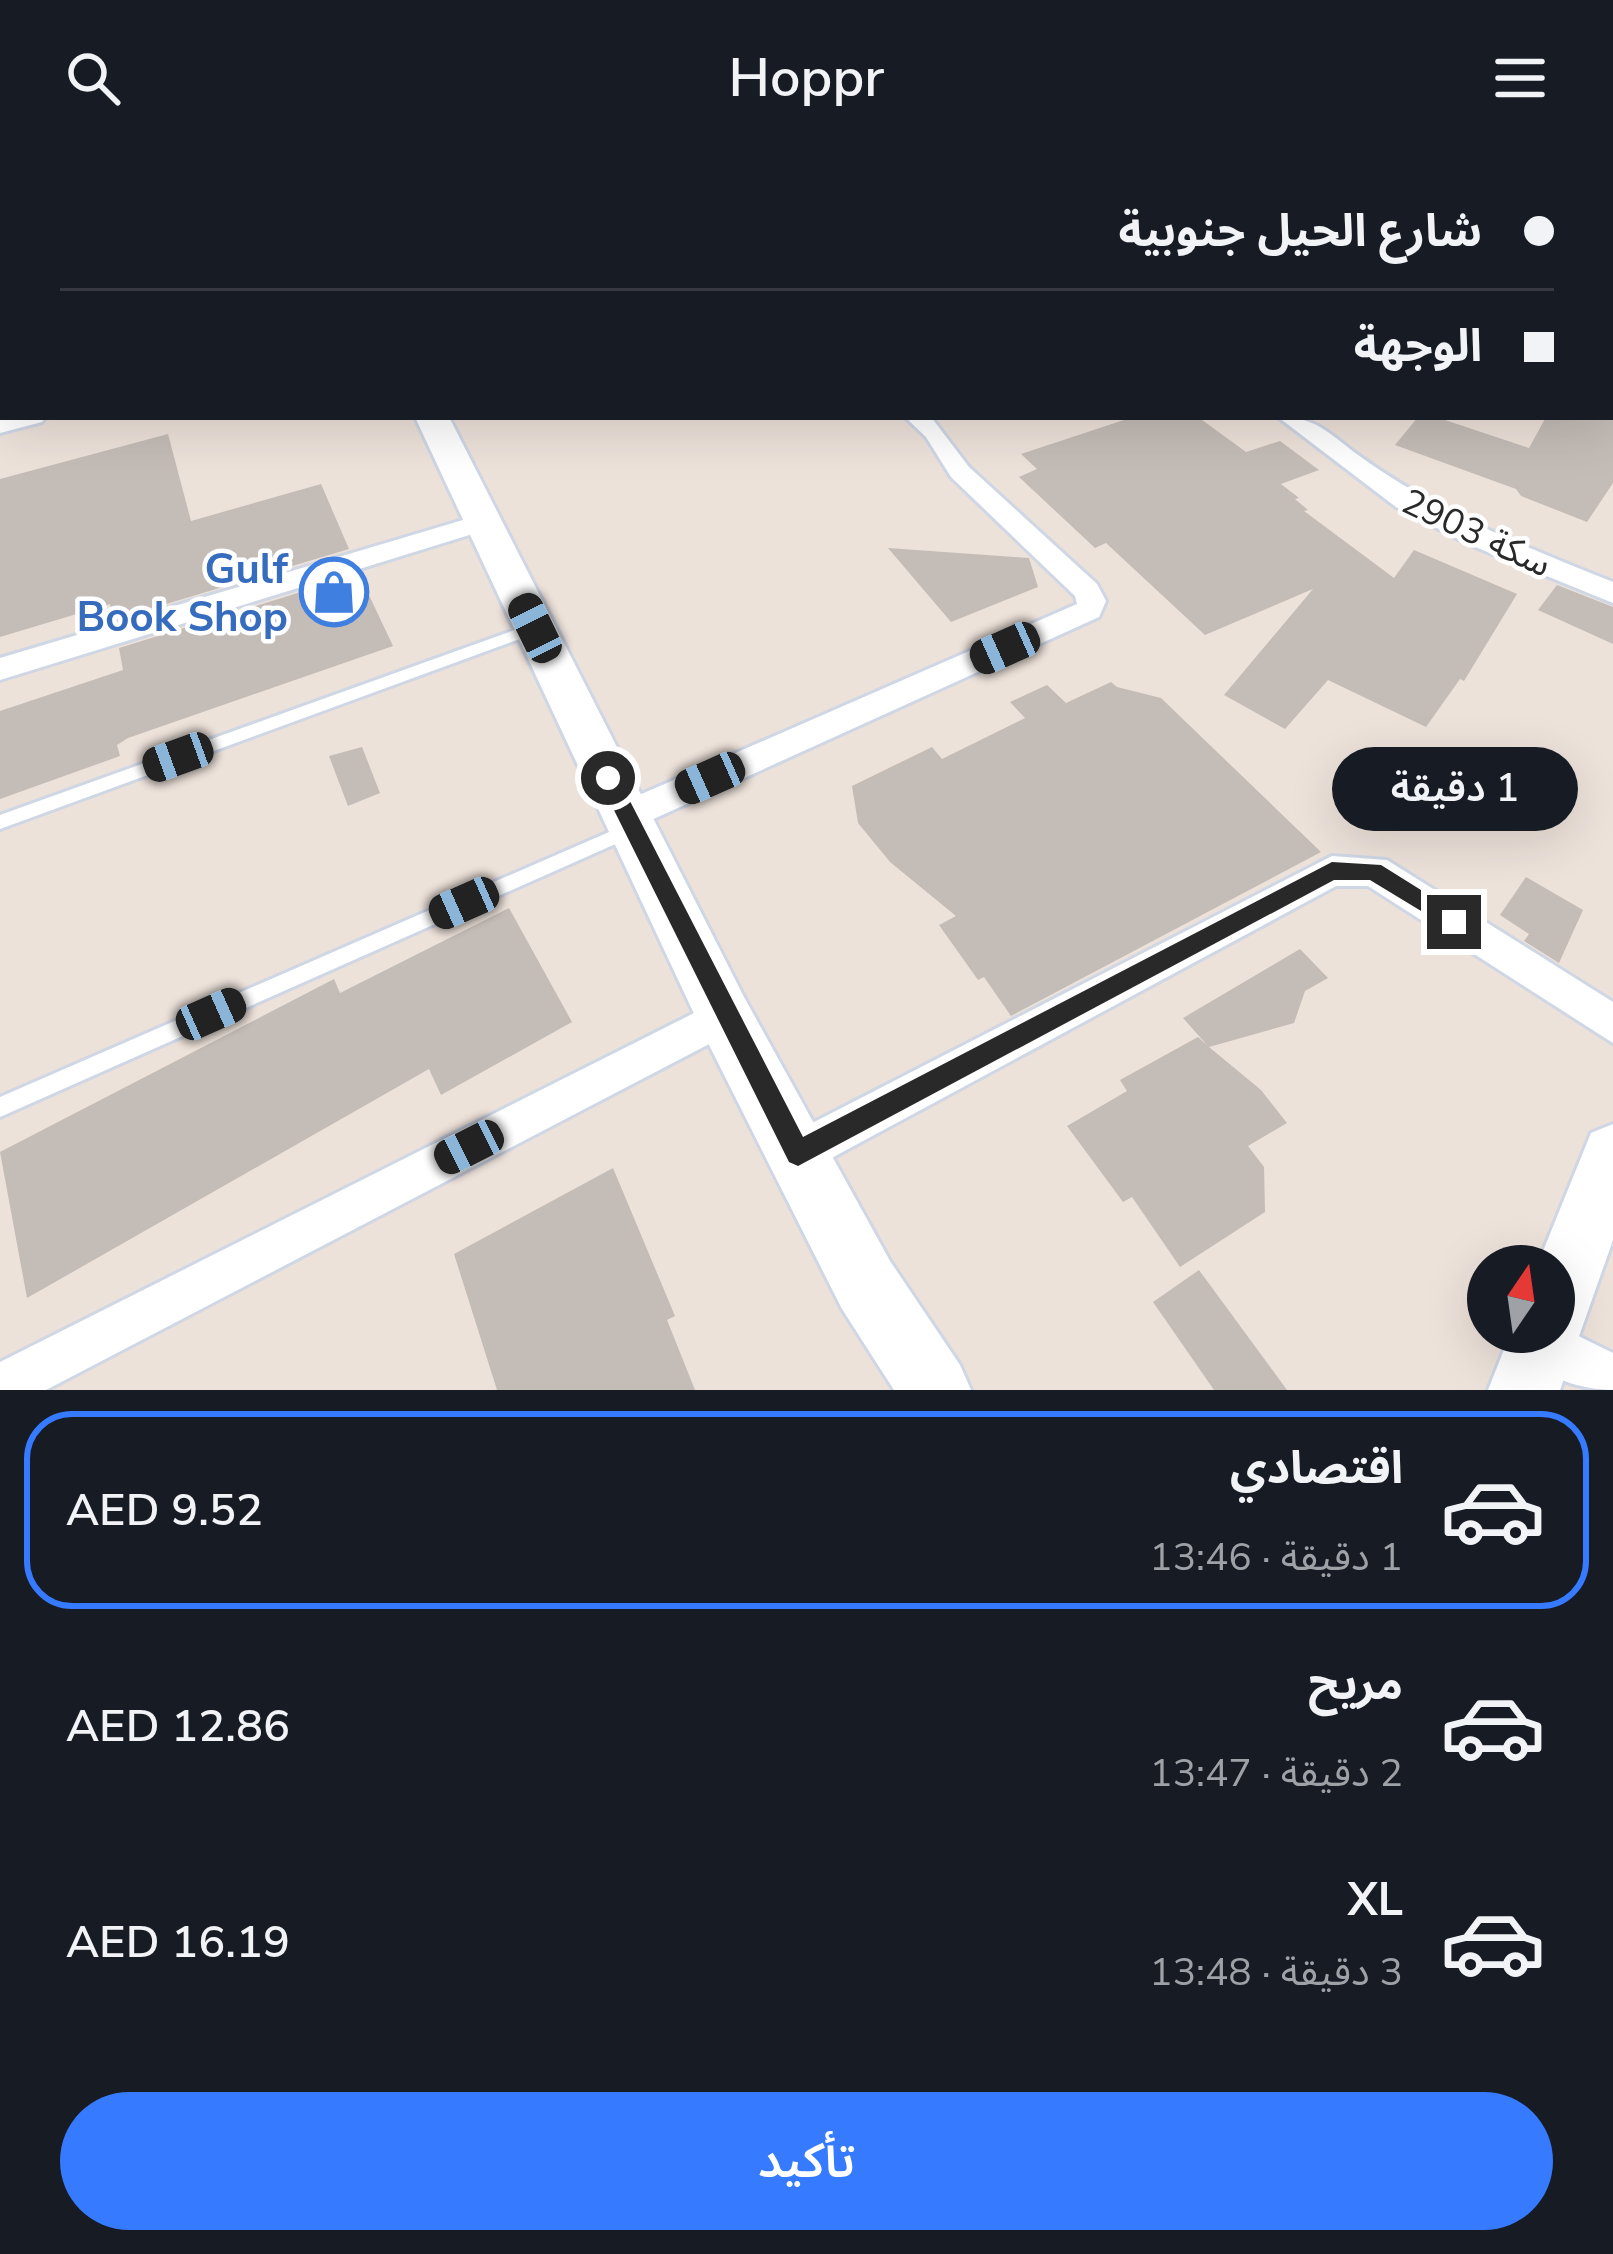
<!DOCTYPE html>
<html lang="ar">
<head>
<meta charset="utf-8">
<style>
  body { margin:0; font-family:"Nunito Sans","Noto Sans Arabic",sans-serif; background:#242831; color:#f1f3f6; direction:rtl; height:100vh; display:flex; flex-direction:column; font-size:45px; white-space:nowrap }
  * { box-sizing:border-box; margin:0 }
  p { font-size:39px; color:#9ea1a6 }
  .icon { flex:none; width:66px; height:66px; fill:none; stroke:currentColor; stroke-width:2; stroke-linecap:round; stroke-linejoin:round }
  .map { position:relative; height:1234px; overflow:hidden; direction:ltr }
  .side { display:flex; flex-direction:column; background:#171b24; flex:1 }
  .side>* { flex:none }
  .banner { position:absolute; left:0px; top:0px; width:1614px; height:264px; box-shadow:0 12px 48px #0002; direction:rtl; display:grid; align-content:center; height:264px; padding:0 60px; background:#171b24 }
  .needle { width:78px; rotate:13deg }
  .controls { position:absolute; left:1467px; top:1089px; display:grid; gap:24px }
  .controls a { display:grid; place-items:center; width:108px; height:108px; border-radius:50%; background:#171b24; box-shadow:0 12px 48px #0002; font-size:60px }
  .end { position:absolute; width:54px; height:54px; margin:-27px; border:15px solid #292929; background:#fff; box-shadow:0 0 0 6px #fff }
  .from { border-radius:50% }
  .bubble { position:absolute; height:84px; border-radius:42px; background:#171b24; box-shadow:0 12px 48px #0002; font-size:39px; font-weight:600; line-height:84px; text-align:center; direction:rtl }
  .car { position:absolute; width:36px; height:72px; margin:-36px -18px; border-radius:15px; box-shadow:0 0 9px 3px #0007; background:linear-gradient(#222 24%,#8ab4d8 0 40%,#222 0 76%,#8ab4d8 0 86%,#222 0) }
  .banner b { display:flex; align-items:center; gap:42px; height:114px; font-size:45px }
  .banner b+b { border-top:3px solid #363941 }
  .banner i { width:30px; height:30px; background:#f1f3f6 }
  ul { padding:21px 0 0; list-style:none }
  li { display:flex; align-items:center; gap:36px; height:198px; margin:0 24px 18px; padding:0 36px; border:6px solid transparent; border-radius:48px }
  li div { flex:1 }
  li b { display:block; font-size:45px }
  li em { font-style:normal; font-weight:600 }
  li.current { border-color:#357aff }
  li>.icon { width:108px; height:108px; stroke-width:1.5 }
  .button { display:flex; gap:24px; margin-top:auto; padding:24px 60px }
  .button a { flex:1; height:138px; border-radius:72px; background:#357aff; color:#fff; font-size:48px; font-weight:600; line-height:138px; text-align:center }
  header { display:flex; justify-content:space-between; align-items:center; height:156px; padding:0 60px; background:#171b24; font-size:54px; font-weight:600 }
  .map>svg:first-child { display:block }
  .building { fill:#c4bcb7 }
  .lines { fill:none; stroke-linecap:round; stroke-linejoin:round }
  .lane-casing { stroke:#cfd6e4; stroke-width:6 }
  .street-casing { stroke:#cfd6e4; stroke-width:6 }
  .secondary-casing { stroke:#cfd6e4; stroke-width:6 }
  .lane { fill:#fff; fill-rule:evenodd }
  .street { fill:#fff; fill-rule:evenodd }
  .secondary { fill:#fff; fill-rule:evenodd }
  .route { fill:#292929 }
  .labels { text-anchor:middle; stroke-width:9; stroke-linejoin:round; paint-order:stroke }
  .far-street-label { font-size:36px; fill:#292929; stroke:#fff }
  .shop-label { font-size:42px; font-weight:bold; fill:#366cbe; stroke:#fff; text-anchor:end }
</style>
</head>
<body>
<header><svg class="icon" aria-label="menu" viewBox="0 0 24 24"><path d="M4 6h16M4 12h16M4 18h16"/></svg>Hoppr<svg class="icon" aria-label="search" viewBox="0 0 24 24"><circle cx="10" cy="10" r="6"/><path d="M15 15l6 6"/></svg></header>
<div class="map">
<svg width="1613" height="1234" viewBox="0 0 1613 1234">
  <rect width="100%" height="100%" fill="#ede2da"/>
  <path class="building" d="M 1133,261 L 1198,261 L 1246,296 L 1280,285 L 1319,314 L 1281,328 L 1299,342 L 1295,343 L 1308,354 L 1304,355 L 1394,422 L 1414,394 L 1517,438 L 1464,525 L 1460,523 L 1426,571 L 1328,524 L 1285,573 L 1224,539 L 1313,433 L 1205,479 L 1106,387 L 1095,392 L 1019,321 L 1037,313 L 1021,298 Z
    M 1418,261 L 1436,261 L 1529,292 L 1546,261 L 1613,261 L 1613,327 L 1587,366 L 1521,340 L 1516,333 L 1395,289 Z
    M 168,278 L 191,365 L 321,328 L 349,393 L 113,464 L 110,448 L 0,481 L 0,323 Z
    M 888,392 L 1029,402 L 1038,431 L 951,466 Z
    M 359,418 L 393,490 L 128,582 L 117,589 L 120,600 L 0,643 L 0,555 L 123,514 L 119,492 Z
    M 1557,429 L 1613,451 L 1613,488 L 1538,454 Z
    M 1111,526 L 1117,531 L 1161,542 L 1321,696 L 1011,860 L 984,821 L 978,824 L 939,769 L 956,760 L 890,706 L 858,667 L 852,630 L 932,591 L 942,603 L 1025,562 L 1010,546 L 1047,529 L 1066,547 Z
    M 362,591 L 380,637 L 348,650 L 329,600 Z
    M 1526,721 L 1583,754 L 1559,807 L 1524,785 L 1529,778 L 1500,759 Z
    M 509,752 L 572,866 L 441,939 L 429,913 L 27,1142 L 0,996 L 334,823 L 340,837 Z
    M 1300,793 L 1328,822 L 1305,835 L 1294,867 L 1209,891 L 1261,934 L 1287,967 L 1248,990 L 1264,1011 L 1265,1056 L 1180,1111 L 1132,1041 L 1123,1046 L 1067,970 L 1127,935 L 1120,924 L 1198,881 L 1207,889 L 1183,862 Z
    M 613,1012 L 675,1160 L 667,1164 L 695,1234 L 497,1234 L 454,1098 Z
    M 1199,1114 L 1287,1234 L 1214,1234 L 1153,1146 Z"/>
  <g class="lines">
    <defs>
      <path id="lane" d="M 534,467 L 539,468 L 541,472 L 539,476 L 0,673 L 0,659 Z
        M 632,666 L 638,668 L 641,673 L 638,678 L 0,961 L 0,941 Z"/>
      <path id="street" d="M 714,0 L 745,0 L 712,3 Z
        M 845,0 L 864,0 L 866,3 L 847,3 Z
        M 1595,0 L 1613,0 L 1613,5 L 1593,3 Z
        M 3,126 L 3,138 L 0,139 L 0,127 Z
        M 46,261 L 42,266 L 0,277 L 0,263 Z
        M 905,261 L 931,261 L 969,311 L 1097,428 L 1106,445 L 1099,461 L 638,670 L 626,674 L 614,670 L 609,660 L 614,650 L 1077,448 L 1075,440 L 951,321 L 926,281 Z
        M 1278,261 C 1317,261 1328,277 1358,299 C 1437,356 1523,390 1613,426 L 1613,447 L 1468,388 L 1396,351 Z
        M 483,358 L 492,360 L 496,366 L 492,372 L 0,524 L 0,502 Z
        M 1332,700 L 1387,704 L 1613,846 L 1613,887 L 1368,730 L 1336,730 L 813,1012 L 798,1018 L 783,1012 L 777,997 L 783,982 Z
        M 724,842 L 738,847 L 744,860 L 738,873 L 46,1234 L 0,1234 L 0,1206 Z
        M 1554,1168 L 1613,1197 L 1613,1234 C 1579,1234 1531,1219 1517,1186 L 1521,1176 L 1554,1176 Z"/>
      <path id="secondary" d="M 295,0 L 319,0 L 321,3 L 295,3 Z
        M 415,261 L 449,261 L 744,841 L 890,1105 L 960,1209 L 971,1234 L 894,1234 L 842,1153 L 704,879 Z
        M 1613,968 L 1613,1084 L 1560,1234 L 1488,1234 L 1511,1176 L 1554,1176 L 1554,1110 L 1537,1110 L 1591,977 Z"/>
    </defs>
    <use href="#lane" class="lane-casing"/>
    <use href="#street" class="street-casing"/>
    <use href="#secondary" class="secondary-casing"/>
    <use href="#lane" class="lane"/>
    <use href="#street" class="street"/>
    <use href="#secondary" class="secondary"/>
  </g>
  <path class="route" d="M 608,614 L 615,616 L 803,981 L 1332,706 L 1381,709 L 1461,759 L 1464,766 L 1454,775 L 1370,724 L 1334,724 L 798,1010 L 789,1006 L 598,622 Z"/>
  <defs>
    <symbol id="shop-ring" viewBox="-11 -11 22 22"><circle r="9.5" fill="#fff" stroke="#3f7fe0" stroke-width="1.5"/><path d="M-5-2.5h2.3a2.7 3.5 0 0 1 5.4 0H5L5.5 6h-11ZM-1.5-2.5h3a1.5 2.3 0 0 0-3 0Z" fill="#3f7fe0"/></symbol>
  </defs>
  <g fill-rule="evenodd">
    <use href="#shop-ring" x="296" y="398" width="76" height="76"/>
  </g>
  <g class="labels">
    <g class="far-street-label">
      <text transform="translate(1477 376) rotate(25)" y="13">سكة 2903</text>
    </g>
    <g class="shop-label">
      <text x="288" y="427">Gulf<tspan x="288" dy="48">Book Shop</tspan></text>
    </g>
  </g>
</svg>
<div class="controls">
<a><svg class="needle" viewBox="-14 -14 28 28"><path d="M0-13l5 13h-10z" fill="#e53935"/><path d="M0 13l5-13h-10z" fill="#9ea1a6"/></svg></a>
</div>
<i class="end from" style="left:608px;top:622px"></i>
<i class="end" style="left:1454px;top:766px"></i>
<div class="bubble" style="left:1332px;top:591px;width:246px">1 دقيقة</div>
<i class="car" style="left:535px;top:472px;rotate:334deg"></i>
<i class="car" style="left:1005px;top:492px;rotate:246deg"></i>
<i class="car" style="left:178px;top:601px;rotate:250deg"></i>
<i class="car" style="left:710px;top:622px;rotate:246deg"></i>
<i class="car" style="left:464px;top:747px;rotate:246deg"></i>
<i class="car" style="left:211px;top:858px;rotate:66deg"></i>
<i class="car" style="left:469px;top:991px;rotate:243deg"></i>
<div class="banner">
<b><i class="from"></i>شارع الحيل جنوبية</b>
<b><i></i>الوجهة</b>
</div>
</div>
<section class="side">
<ul>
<li class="current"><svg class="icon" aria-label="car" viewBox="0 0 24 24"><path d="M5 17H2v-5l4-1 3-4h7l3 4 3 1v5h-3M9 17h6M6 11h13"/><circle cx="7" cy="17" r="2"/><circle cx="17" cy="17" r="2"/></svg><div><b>اقتصادي</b><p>1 دقيقة · 13:46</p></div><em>AED 9.52</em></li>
<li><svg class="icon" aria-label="car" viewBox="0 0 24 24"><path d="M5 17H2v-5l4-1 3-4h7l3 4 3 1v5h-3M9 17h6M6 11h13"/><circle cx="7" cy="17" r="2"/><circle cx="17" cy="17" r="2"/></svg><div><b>مريح</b><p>2 دقيقة · 13:47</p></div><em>AED 12.86</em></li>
<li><svg class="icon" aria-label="car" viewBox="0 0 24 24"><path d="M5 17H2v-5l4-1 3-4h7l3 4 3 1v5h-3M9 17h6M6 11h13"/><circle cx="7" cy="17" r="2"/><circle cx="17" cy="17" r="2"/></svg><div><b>XL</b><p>3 دقيقة · 13:48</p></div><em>AED 16.19</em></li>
</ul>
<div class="button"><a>تأكيد</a></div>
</section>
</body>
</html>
